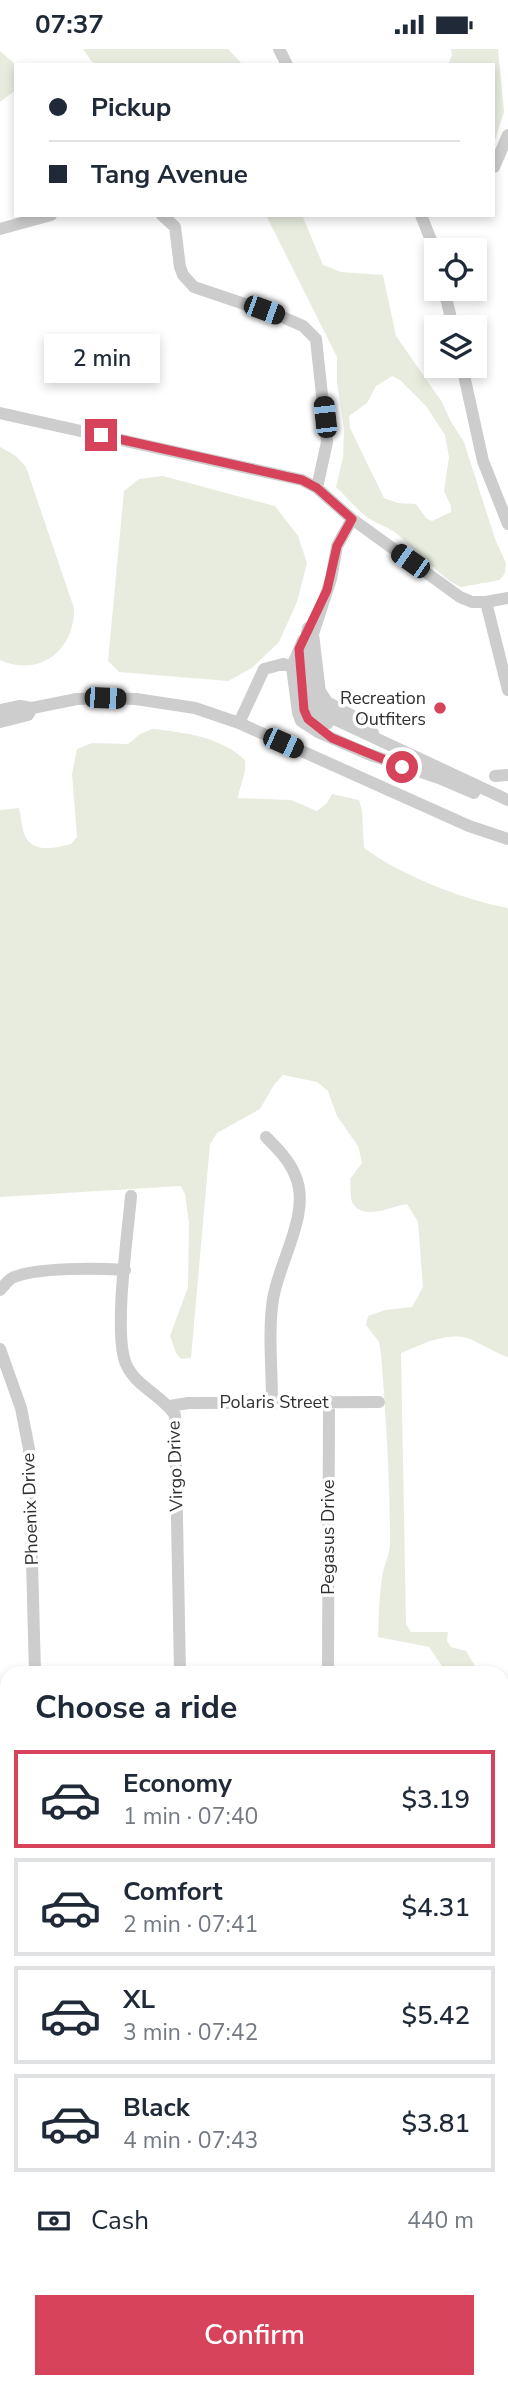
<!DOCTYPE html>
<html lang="en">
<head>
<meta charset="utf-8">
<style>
  body { margin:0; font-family:"Nunito Sans",sans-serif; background:#f6f6f7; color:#1f2937; height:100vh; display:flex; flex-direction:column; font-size:26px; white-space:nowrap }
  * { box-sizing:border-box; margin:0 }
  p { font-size:23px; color:#747a83 }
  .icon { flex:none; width:38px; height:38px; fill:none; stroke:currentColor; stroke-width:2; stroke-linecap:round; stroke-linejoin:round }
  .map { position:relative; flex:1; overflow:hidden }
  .details { position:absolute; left:0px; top:1617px; width:509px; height:723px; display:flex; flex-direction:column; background:#fff; border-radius:21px 21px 0 0; box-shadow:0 4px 10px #0003 }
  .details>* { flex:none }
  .top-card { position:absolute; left:14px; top:14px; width:481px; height:154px; border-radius:0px; box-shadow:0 4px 10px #0003; display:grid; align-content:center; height:154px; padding:0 35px; background:#fff }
  .buttons { position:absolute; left:424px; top:189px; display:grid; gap:14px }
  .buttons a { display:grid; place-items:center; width:63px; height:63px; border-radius:0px; background:#fff; box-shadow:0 4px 10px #0003; font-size:35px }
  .end { position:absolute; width:32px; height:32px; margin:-16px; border:9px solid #d6435b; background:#fff; box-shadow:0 0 0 4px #fff }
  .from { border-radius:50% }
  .bubble { position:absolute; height:49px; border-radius:0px; background:#fff; box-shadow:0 4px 10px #0003; font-size:23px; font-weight:600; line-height:49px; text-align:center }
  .car { position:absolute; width:21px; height:42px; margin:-21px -10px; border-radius:9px; box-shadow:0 0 5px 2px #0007; background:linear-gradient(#222 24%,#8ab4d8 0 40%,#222 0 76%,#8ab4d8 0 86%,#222 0) }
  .top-card b { display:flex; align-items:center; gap:24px; height:66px; font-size:26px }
  .top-card b+b { border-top:2px solid #e0e1e3 }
  .top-card i { width:18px; height:18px; background:#1f2937 }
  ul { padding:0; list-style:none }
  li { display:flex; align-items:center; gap:21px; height:98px; margin:0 14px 10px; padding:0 21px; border:4px solid #e0e1e3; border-radius:0px }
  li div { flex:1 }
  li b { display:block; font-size:26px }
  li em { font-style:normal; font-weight:600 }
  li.on { border-color:#d6435b }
  li>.icon { width:63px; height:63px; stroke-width:1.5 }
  h2 { padding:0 35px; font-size:32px; line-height:84px }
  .pay { display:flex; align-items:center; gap:18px; height:77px; padding:0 35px; font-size:26px }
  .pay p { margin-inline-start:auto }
  .button { display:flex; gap:14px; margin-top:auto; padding:14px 35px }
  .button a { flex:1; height:80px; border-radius:0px; background:#d6435b; color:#fff; font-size:28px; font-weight:600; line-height:80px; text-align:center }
  .status { display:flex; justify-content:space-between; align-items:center; height:49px; padding:0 35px; background:#fff; direction:ltr }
  .status svg { height:19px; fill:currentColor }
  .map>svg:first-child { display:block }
  .green { fill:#e7ecdf; fill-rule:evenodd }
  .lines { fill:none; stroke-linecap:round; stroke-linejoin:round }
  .minor { stroke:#cdcdcd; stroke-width:12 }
  .route { stroke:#d6435b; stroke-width:9 }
  .poi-dot { fill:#d6435b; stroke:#fff; stroke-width:2.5 }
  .labels { text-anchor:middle; stroke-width:7; stroke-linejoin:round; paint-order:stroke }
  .poi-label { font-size:18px; fill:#303030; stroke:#fff; text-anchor:end }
  .street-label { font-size:18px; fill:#303030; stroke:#fff }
</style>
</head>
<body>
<div class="status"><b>07:37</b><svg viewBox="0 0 49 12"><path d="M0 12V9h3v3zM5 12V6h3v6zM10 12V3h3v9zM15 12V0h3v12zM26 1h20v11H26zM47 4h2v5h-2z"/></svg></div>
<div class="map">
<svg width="508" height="2339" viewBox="0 0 508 2339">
  <rect width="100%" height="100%" fill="#fff"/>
  <path class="green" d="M 83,0 L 228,0 L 243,16 L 104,16 L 92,13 Z
    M 451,0 L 498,0 L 504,63 L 494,94 L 494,16 L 448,16 L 452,6 Z
    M 0,2 L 16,16 L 16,41 L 0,53 Z
    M 266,166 L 302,166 L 323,216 L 341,223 L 383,226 L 396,287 L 442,353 L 450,371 L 464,393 L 495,490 L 506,514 L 505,524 L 500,531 L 461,538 C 447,534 410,496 397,485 C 389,478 377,475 368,469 C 356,460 347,448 336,438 L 343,408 L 344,380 L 337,334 L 337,308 ZM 392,327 L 400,331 L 426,357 L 445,386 L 449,408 L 444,442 L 451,457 L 451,463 L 432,472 L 426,469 L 416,455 L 398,454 L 384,449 L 350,379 L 349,367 L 367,354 L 376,337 Z
    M 0,398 L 16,407 L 26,418 L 74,559 C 75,601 40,629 0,611 Z
    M 163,427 L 275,457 L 298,487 L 307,514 L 297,553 L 279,593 L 252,619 L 228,632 L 119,623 L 108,612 L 124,442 L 139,430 Z
    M 152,680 C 184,683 221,688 245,711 C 247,725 240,735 238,749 L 291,751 L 317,762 L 327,754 L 332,745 L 359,751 L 362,762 L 364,799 C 401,826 463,851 508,859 L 508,1308 C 495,1304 477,1292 467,1289 C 445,1283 420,1296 401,1304 L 406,1575 L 411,1583 L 448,1583 L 447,1592 L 451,1598 L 466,1602 L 479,1624 L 444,1624 L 442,1617 L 429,1598 L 378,1588 C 379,1566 379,1545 383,1523 C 385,1513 390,1505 390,1493 C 390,1430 386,1367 381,1305 L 379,1293 L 366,1276 L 368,1267 L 385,1261 L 412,1258 L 423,1238 L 418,1173 L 407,1155 C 392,1157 362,1173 352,1153 C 350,1148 351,1137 350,1130 L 362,1114 L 358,1097 L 337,1067 L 328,1042 L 317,1033 L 283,1026 L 274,1036 L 260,1060 L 217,1084 L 210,1095 L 191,1309 L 181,1310 L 176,1304 L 170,1287 L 188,1238 L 189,1174 L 185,1145 L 181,1137 L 0,1148 L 0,761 L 19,759 C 21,766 21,774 23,781 C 29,805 53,800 71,795 L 77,788 L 72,725 L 77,700 L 92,694 L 128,695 L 140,685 Z"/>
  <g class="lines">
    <path class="minor" d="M 279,0 L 287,16
      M 494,118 L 508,86
      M 162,166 L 175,178 L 180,218 L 183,226 L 194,238 L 280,267 L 303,277 L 316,290 L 327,393 L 317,439
      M 421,166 L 436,204
      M 0,180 L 51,166
      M 444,240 L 453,278
      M 462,317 L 483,412 L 508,475
      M 0,364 L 302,431 L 317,439 L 352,470 L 460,548 L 472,553 L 486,553 L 508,641
      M 352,470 L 337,497 L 331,530 L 313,585 L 322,660 L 330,668 L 508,751
      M 486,553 L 508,549
      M 308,579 L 304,598 L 311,659 L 316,666 L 328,674
      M 303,591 L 292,618 L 298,664 L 301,672 L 318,683 L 368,705 L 439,729 L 474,744
      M 320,642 L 327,653 L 360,671 L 373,684
      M 0,661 L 20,657 L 32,659 L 77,650 L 105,649 L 136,650 L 195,659 L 239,674 L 469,777 L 508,790
      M 0,673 L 28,666 L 32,659
      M 239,674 L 264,620 L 283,615 L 292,618
      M 495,727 L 508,726
      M 266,1088 C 277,1099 289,1111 295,1126 C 312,1163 279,1212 273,1250 C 268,1283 272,1319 272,1352
      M 131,1147 C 128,1184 113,1284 126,1315 C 136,1338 162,1346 175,1366 L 180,1624
      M 0,1241 C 4,1237 8,1231 12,1229 C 35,1218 99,1219 125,1221
      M 0,1300 L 21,1359 L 29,1400 L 35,1624
      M 170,1357 L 188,1354 L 379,1353
      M 328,1624 L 329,1352
      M 508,1693 L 508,1724
      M 0,1848 L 7,1849
      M 502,2011 L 508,2011
      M 502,2069 L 508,2069
      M 418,2333 L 418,2339"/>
  </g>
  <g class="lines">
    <path class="route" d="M 101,386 L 302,431 L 317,439 L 352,470 L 337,497 L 327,541 L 299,600 L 304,661 L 308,670 L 332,689 L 402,718"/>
  </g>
  <circle class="poi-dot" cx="440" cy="659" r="7"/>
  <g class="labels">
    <g class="poi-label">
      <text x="426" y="655">Recreation<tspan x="426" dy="21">Outfiters</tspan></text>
    </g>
    <g class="street-label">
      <text x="274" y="1359">Polaris Street</text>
      <text transform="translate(175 1417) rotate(-92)" y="6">Virgo Drive</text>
      <text transform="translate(30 1460) rotate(-92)" y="6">Phoenix Drive</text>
      <text transform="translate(328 1488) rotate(-90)" y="6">Pegasus Drive</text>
    </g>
  </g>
</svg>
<div class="buttons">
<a><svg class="icon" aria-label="locate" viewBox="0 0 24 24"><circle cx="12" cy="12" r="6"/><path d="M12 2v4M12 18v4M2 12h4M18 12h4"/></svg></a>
<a><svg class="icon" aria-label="layers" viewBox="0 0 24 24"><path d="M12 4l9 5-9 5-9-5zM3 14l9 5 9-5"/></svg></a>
</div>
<i class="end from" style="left:402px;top:718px"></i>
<i class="end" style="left:101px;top:386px"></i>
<div class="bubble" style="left:44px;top:285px;width:116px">2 min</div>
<i class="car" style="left:264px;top:261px;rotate:110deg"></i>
<i class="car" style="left:325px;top:368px;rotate:354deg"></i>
<i class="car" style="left:410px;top:512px;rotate:305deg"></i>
<i class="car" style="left:105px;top:649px;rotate:92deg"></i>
<i class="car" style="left:283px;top:694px;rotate:114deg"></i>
<div class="top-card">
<b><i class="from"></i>Pickup</b>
<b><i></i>Tang Avenue</b>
</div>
<section class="details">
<h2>Choose a ride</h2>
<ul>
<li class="on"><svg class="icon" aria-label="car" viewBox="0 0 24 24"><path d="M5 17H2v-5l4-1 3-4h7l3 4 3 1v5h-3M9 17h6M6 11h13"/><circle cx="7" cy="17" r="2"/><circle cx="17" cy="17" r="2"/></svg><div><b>Economy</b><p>1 min · 07:40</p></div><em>$3.19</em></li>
<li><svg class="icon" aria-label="car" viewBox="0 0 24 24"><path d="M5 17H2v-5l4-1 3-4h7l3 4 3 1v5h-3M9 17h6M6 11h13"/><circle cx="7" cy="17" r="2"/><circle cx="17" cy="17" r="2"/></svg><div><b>Comfort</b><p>2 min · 07:41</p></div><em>$4.31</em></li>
<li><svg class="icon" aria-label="car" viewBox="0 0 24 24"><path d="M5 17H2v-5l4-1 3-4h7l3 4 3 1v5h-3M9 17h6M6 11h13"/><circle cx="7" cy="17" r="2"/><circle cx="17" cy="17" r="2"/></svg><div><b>XL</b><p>3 min · 07:42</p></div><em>$5.42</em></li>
<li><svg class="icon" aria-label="car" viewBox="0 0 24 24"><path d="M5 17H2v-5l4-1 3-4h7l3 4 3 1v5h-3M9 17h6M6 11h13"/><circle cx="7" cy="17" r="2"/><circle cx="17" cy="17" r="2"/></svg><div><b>Black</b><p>4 min · 07:43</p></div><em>$3.81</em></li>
</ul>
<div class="pay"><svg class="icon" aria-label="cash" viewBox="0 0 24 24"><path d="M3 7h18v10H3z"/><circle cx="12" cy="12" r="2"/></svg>Cash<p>440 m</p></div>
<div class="button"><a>Confirm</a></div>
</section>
</div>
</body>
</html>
